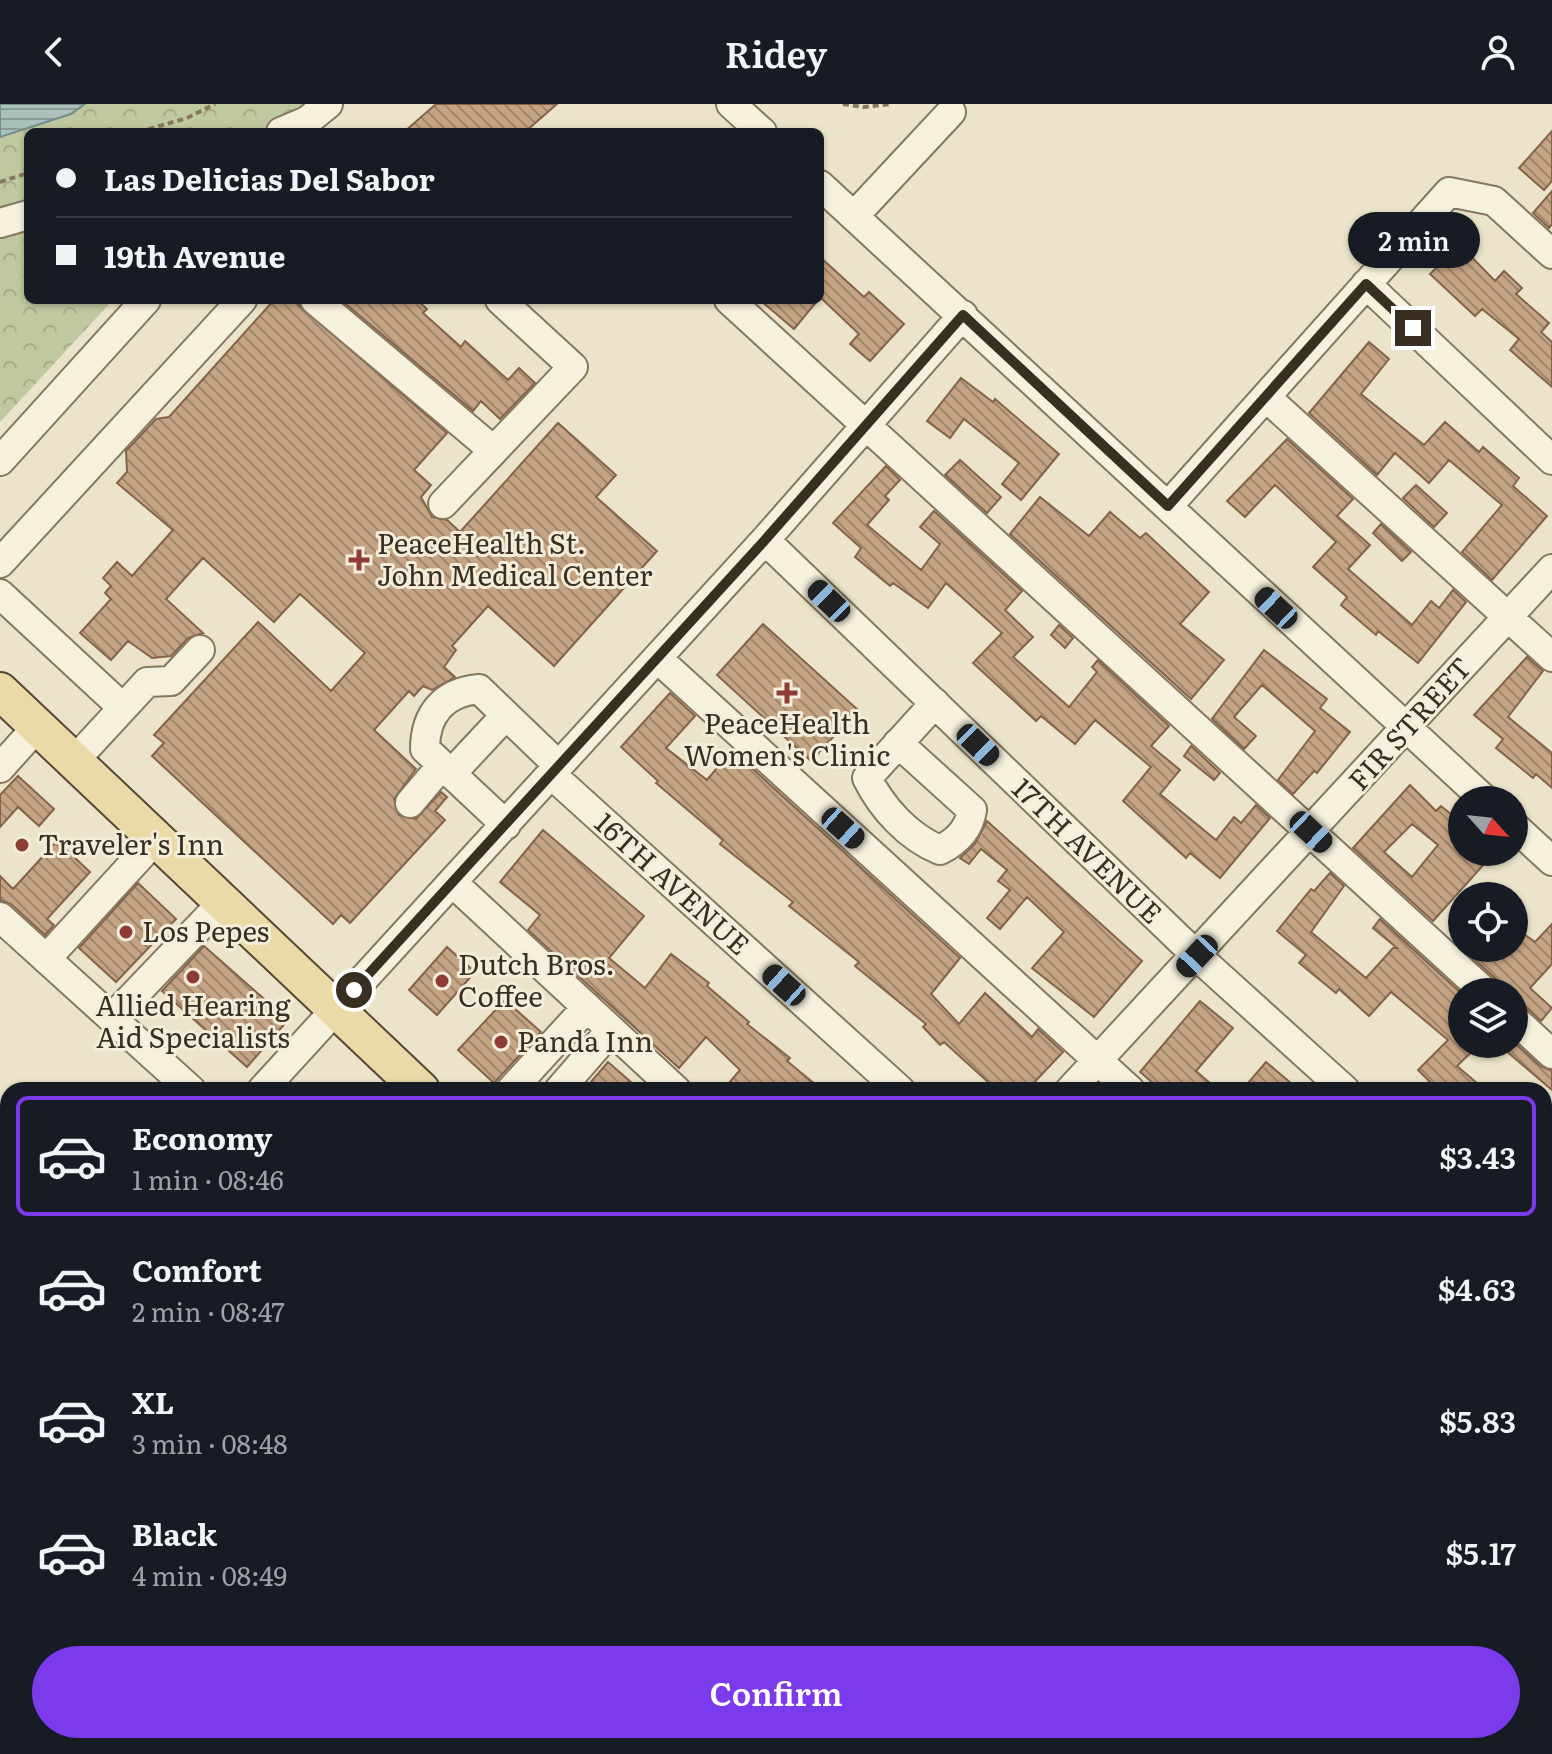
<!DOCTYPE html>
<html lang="en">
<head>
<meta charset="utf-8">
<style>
  body { margin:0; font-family:Literata,serif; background:#20242c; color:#f1f3f6; height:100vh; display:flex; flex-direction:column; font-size:30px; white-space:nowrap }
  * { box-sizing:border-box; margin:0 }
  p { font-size:26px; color:#9ea1a6 }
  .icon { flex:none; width:44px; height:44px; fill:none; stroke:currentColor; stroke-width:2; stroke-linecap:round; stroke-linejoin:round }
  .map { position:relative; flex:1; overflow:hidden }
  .side { position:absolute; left:0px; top:978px; width:1552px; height:672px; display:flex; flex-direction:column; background:#171b24; border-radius:24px 24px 0 0; box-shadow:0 2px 6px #0004 }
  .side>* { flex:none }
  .guide { position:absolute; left:24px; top:24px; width:800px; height:176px; border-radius:12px; box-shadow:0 2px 6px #0004; display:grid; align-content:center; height:176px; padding:0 32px; background:#171b24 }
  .needle { width:52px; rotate:117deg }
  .controls { position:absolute; left:1448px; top:682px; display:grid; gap:16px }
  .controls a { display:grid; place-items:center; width:80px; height:80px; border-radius:50%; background:#171b24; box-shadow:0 2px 6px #0004; font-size:40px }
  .end { position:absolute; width:36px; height:36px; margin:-18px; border:10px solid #382e22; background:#fff; box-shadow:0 0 0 4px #fff }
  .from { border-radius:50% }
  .bubble { position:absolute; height:56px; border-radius:28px; background:#171b24; box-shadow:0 2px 6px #0004; font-size:26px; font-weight:600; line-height:56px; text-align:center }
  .car { position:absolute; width:24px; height:48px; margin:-24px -12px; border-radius:10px; box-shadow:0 0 6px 2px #0007; background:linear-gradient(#222 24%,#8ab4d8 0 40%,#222 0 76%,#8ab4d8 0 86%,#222 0) }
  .guide b { display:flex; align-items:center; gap:28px; height:76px; font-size:30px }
  .guide b+b { border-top:2px solid #363941 }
  .guide i { width:20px; height:20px; background:#f1f3f6 }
  ul { padding:14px 0 0; list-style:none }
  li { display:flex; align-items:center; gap:24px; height:120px; margin:0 16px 12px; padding:0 16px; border:4px solid transparent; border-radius:12px }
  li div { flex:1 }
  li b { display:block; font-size:30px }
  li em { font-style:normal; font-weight:600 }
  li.current { border-color:#7c3aed }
  li>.icon { width:72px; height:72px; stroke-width:1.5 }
  .action { display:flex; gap:16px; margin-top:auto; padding:16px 32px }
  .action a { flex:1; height:92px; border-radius:48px; background:#7c3aed; color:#fff; font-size:32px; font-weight:600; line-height:92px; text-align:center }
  header { display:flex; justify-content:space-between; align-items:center; height:104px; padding:0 32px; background:#171b24; font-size:36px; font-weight:600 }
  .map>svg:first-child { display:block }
  .park { fill:url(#park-crowns) }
  .water { fill:url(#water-rules); stroke:#718e89; stroke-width:2 }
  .building { fill:url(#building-back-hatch); stroke:#836448; stroke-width:2; fill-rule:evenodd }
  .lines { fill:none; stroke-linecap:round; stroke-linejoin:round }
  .minor-casing { stroke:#867760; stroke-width:32 }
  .major-casing { stroke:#554533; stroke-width:40 }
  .path { stroke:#867760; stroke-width:4; stroke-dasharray:6 4; stroke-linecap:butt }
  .minor { stroke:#f6f1dd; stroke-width:28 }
  .major { stroke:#eadaa7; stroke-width:36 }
  .route { stroke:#382e22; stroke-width:10 }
  .poi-dot { fill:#903c36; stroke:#f3edd9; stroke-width:3 }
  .labels { text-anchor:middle; stroke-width:6; stroke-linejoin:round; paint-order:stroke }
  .poi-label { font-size:28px; fill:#382e22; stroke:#f3edd9; text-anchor:start }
  .street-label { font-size:28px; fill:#382e22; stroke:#f3edd9 }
</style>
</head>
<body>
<header><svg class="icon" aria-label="back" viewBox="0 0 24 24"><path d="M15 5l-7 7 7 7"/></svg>Ridey<svg class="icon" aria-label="person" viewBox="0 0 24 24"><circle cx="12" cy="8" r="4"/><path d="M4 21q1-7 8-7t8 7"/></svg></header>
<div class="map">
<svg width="1552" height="1650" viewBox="0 0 1552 1650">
  <defs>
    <pattern id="park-crowns" width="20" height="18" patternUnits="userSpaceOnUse" patternTransform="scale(2)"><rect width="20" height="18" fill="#c0c89f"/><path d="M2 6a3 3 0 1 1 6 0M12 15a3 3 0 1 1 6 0" fill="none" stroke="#a6ac89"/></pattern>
    <pattern id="water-rules" width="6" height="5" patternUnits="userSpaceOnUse" patternTransform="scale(2)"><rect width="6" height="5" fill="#aac0bb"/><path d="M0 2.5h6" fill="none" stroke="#8b9c98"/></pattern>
    <pattern id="building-back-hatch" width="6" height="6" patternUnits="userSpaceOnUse" patternTransform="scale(2)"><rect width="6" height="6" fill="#c5a484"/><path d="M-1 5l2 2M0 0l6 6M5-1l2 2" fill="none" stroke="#a1866c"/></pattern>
  </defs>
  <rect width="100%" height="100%" fill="#ebe4ca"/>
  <path class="park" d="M 0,0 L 308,0 L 279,28 L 28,28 L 28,196 L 113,196 L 0,318 Z"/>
  <path class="water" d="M 0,0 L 85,0 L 71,10 L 0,33 Z"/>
  <path class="building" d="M 436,0 L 557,0 L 525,28 L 404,28 Z
    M 1552,27 L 1552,77 L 1544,86 L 1519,64 Z
    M 1552,87 L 1552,120 L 1549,124 L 1533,109 Z
    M 1460,141 L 1495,177 L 1504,167 L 1522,184 L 1516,190 L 1549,219 L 1541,228 L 1552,238 L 1552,283 L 1510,246 L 1519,235 L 1482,205 L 1475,212 L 1430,170 Z
    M 820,153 L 864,193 L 869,188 L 904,220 L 870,257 L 850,240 L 859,230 L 820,193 Z
    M 274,196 L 293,196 L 447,329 L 414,366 L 431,381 L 421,393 L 432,413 L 447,416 L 460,428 L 558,319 L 616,371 L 596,393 L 657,447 L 554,562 L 488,502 L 452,542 L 456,546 L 444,563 L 455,573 L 432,586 L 423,582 L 414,592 L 409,587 L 374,626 L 416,665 L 394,695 L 399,711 L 416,715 L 441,688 L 447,693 L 435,707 L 445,716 L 350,819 L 341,811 L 333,820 L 152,652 L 164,639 L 154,631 L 258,518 L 331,587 L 365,549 L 300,490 L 274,518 L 203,454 L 166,495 L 203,529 L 188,534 L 171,552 L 152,554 L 128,537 L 111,556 L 80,529 L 111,495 L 105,489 L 111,482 L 103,474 L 117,458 L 132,472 L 173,426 L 117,379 L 127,368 L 126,347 L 156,315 L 169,313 Z
    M 341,196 L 417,196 L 427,205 L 423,209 L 461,243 L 465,237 L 508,276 L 519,264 L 535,279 L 500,315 L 481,297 L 473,307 Z
    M 760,196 L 818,196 L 794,225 Z
    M 1369,238 L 1389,255 L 1361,290 L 1424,341 L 1445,318 L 1479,348 L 1483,343 L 1519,374 L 1513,382 L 1547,412 L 1492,476 L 1462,448 L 1502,401 L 1449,356 L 1429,379 L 1395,349 L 1377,371 L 1309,309 Z
    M 961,274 L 993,298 L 995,295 L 1059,350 L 1021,396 L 1002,380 L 1019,359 L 964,315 L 950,334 L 927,317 Z
    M 1287,335 L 1353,395 L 1337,412 L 1370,441 L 1348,465 L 1412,521 L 1431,497 L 1439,504 L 1453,486 L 1466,498 L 1418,559 L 1378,527 L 1376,531 L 1341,501 L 1347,493 L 1313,463 L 1336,438 L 1275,381 L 1245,413 L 1227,397 Z
    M 960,356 L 1001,393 L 987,409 L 945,371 Z
    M 886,362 L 900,376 L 885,392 L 889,396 L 867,421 L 921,466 L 940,440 L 920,423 L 934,407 L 1022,487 L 1005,506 L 1033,533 L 1013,553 L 1069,603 L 1097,568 L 1092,563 L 1098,556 L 1169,622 L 1151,642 L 1180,666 L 1160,690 L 1216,736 L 1234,713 L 1241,719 L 1256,701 L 1270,714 L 1220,774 L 1190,749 L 1186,754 L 1123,697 L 1151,663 L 1095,616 L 1075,640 L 1041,612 L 1036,617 L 973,559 L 1002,529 L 946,479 L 928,504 L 893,479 L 890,482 L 855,453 L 861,444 L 833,419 Z
    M 1416,381 L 1447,409 L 1434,423 L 1403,394 Z
    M 1040,393 L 1089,432 L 1110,408 L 1140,434 L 1146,429 L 1209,488 L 1180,520 L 1224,556 L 1191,595 L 1010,430 Z
    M 1381,420 L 1411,448 L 1402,457 L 1373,429 Z
    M 763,520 L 858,606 L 811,657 L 717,571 Z
    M 1059,521 L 1073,534 L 1065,544 L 1051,531 Z
    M 1264,546 L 1327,595 L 1320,604 L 1350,628 L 1317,669 L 1314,667 L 1293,690 L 1278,676 L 1315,627 L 1262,581 L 1234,613 L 1256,632 L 1244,645 L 1212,615 Z
    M 1527,553 L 1543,567 L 1508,613 L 1552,649 L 1552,684 L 1536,670 L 1533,674 L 1496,644 L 1503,635 L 1474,611 Z
    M 670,589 L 695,612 L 666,644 L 707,676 L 732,646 L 960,854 L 931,890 L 959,920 L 985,889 L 1032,933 L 1038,925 L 1063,948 L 1027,986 L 981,986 L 988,978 L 944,938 L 940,941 L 923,923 L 926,920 L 855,862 L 859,858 L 789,802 L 793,798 L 720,740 L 723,736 L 656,679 L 658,677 L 621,643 Z
    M 1191,642 L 1220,669 L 1214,676 L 1184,652 Z
    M 18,672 L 54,705 L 39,722 L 18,703 L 0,723 L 0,691 Z
    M 1410,681 L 1436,707 L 1441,702 L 1462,719 L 1462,748 L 1495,748 L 1433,817 L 1353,744 ZM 1412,720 L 1438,741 L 1412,773 L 1384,748 Z
    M 987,717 L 1142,857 L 1094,913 L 1032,864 L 1064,828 L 1027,793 L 1000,825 L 987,814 L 1010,786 L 998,777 L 1007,766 L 981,745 L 969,760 L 960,754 L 975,740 Z
    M 543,726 L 644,812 L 609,854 L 645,884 L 671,850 L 709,879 L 707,882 L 749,918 L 747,920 L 790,954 L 787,957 L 822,986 L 723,986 L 740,966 L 706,933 L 679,964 L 528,826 L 540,811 L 500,778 Z
    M 57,737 L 90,768 L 47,815 L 54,821 L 45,831 L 11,800 L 0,796 L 0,772 L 13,785 Z
    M 1330,769 L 1344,782 L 1311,828 L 1366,874 L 1393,844 L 1397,844 L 1373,824 L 1380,815 L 1462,890 L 1462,900 L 1451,913 L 1462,921 L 1462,940 L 1480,940 L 1457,962 L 1485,986 L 1438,986 L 1418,966 L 1448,936 L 1391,888 L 1369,912 L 1339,885 L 1336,889 L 1299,859 L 1306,851 L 1277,827 L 1311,785 L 1314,787 Z
    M 138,779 L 176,815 L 116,878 L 79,844 Z
    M 1552,820 L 1552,860 L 1530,884 L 1552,904 L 1541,917 L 1525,902 L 1514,898 L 1514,888 L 1502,888 L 1496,875 L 1462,844 L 1514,844 L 1514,823 L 1535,838 Z
    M 204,842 L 288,916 L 247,963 L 162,887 Z
    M 447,843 L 475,868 L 437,911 L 409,886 Z
    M 505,896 L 541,928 L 494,979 L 458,946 Z
    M 1200,897 L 1233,924 L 1196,967 L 1218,986 L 1161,986 L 1140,968 Z
    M 1514,938 L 1540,962 L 1552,967 L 1552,986 L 1498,940 Z
    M 608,958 L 640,986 L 584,986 Z
    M 1266,958 L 1299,986 L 1242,986 Z"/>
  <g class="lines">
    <defs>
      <path id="minor" d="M 731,0 L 762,28
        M 281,28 L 307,17 L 328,0
        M 820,81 L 1485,696
        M 854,112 L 951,8
        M 0,119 L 28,111
        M 1366,180 L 1552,356
        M 315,196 L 493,346
        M 729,196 L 1485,888
        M 1267,294 L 1552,553
        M 0,357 L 146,196
        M 443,400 L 573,263 L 500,196
        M 1168,402 L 1449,88 L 1494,97 L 1552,150
        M 765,436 L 1197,852 L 1345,986
        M 0,459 L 242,196
        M 0,490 L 123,604 L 73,658
        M 657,554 L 1130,986
        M 123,604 L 147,578 L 171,577 L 200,546
        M 898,639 L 972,706 C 969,725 958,737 940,746 C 908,733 882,704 867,674 L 935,599
        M 0,664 L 37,623
        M 451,670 L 506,611
        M 552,671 L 900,986
        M 410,699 L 442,661
        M 506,721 L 425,645 C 425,610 444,588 479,585 L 559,662
        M 1514,722 L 1552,757
        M 453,779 L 676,986
        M 0,813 L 191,986
        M 46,855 L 155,736
        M 112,914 L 222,799
        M 1514,915 L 1552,950
        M 262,986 L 765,436 L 963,211
        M 511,986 L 587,903
        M 559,986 L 611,926
        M 1070,986 L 1552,465
        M 0,1028 L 8,1036
        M 1544,1167 L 1552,1174
        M 0,1259 L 8,1250
        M 1544,1366 L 1552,1357
        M 0,1511 L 8,1503
        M 0,1538 L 8,1545
        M 1544,1583 L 1552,1591
        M 0,1617 L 8,1624
        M 27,1642 L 36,1650
        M 301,1642 L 310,1650
        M 442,1642 L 451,1650
        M 672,1642 L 680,1650
        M 904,1642 L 913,1650
        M 1394,1642 L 1402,1650
        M 95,1650 L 99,1642
        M 257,1650 L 265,1642
        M 1285,1650 L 1293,1642"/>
      <path id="major" d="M 0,587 L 421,986
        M 0,1452 L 8,1459
        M 214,1642 L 223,1650
        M 1139,1642 L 1148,1650"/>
    </defs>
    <use href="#minor" class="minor-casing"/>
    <use href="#major" class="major-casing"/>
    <path class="path" d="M 843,0 L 863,3 L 892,0
      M 139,28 L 187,14 L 215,0
      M 0,78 L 28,69"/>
    <use href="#minor" class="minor"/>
    <use href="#major" class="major"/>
  </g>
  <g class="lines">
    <path class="route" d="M 354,886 L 765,436 L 963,211 L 1168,402 L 1366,180 L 1413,224"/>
  </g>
  <g class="poi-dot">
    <path d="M355 444h8v8h8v8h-8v8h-8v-8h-8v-8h8z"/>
    <path d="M783 577h8v8h8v8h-8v8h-8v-8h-8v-8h8z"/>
    <circle cx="22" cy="741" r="8"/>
    <circle cx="126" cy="828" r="8"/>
    <circle cx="193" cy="873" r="8"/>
    <circle cx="442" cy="877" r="8"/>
    <circle cx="501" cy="938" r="8"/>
  </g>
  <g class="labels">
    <g class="poi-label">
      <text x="377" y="450">PeaceHealth St.<tspan x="377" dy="32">John Medical Center</tspan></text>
      <text x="787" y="630" text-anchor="middle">PeaceHealth<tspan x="787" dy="32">Women's Clinic</tspan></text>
      <text x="38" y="751">Traveler's Inn</text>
      <text x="142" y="838">Los Pepes</text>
      <text x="458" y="871">Dutch Bros.<tspan x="458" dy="32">Coffee</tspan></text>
      <text x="193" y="912" text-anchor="middle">Allied Hearing<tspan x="193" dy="32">Aid Specialists</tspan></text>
      <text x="517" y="948">Panda Inn</text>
    </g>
    <g class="street-label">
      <text transform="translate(1410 620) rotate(-48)" y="10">FIR STREET</text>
      <text transform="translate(1087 747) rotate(44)" y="10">17TH AVENUE</text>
      <text transform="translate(672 780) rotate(42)" y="10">16TH AVENUE</text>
    </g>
  </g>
</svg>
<div class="controls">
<a><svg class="needle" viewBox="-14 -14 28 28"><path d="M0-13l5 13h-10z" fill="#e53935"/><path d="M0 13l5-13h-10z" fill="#9ea1a6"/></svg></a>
<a><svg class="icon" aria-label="locate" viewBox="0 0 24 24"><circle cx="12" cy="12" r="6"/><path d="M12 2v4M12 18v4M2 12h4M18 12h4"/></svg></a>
<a><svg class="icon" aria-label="layers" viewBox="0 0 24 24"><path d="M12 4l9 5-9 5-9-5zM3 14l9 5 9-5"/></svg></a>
</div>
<i class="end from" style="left:354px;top:886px"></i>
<i class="end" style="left:1413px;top:224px"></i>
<div class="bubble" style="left:1348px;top:108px;width:132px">2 min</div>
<i class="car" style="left:829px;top:497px;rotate:314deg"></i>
<i class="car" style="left:1276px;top:504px;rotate:313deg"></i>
<i class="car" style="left:978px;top:641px;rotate:134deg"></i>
<i class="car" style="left:843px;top:724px;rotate:132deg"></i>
<i class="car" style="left:1311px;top:728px;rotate:133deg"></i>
<i class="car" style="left:1197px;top:852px;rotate:223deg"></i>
<i class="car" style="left:784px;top:881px;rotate:312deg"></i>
<div class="guide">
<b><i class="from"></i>Las Delicias Del Sabor</b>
<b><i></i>19th Avenue</b>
</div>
<section class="side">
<ul>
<li class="current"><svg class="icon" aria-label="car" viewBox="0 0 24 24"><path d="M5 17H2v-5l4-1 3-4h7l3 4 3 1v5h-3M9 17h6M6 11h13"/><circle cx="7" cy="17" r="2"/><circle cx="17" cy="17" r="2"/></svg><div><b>Economy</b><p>1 min · 08:46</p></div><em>$3.43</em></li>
<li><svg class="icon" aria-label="car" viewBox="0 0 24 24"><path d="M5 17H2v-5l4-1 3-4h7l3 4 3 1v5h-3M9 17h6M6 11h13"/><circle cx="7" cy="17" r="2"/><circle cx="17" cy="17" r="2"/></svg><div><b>Comfort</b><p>2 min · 08:47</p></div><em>$4.63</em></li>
<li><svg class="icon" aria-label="car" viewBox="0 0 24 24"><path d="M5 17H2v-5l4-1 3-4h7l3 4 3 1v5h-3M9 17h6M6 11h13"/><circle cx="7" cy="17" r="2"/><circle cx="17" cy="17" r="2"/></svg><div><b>XL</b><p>3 min · 08:48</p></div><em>$5.83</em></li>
<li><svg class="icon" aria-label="car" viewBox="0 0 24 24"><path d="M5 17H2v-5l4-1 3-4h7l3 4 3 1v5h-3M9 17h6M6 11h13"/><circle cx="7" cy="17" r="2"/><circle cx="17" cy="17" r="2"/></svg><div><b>Black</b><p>4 min · 08:49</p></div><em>$5.17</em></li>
</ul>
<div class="action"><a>Confirm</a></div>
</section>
</div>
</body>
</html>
